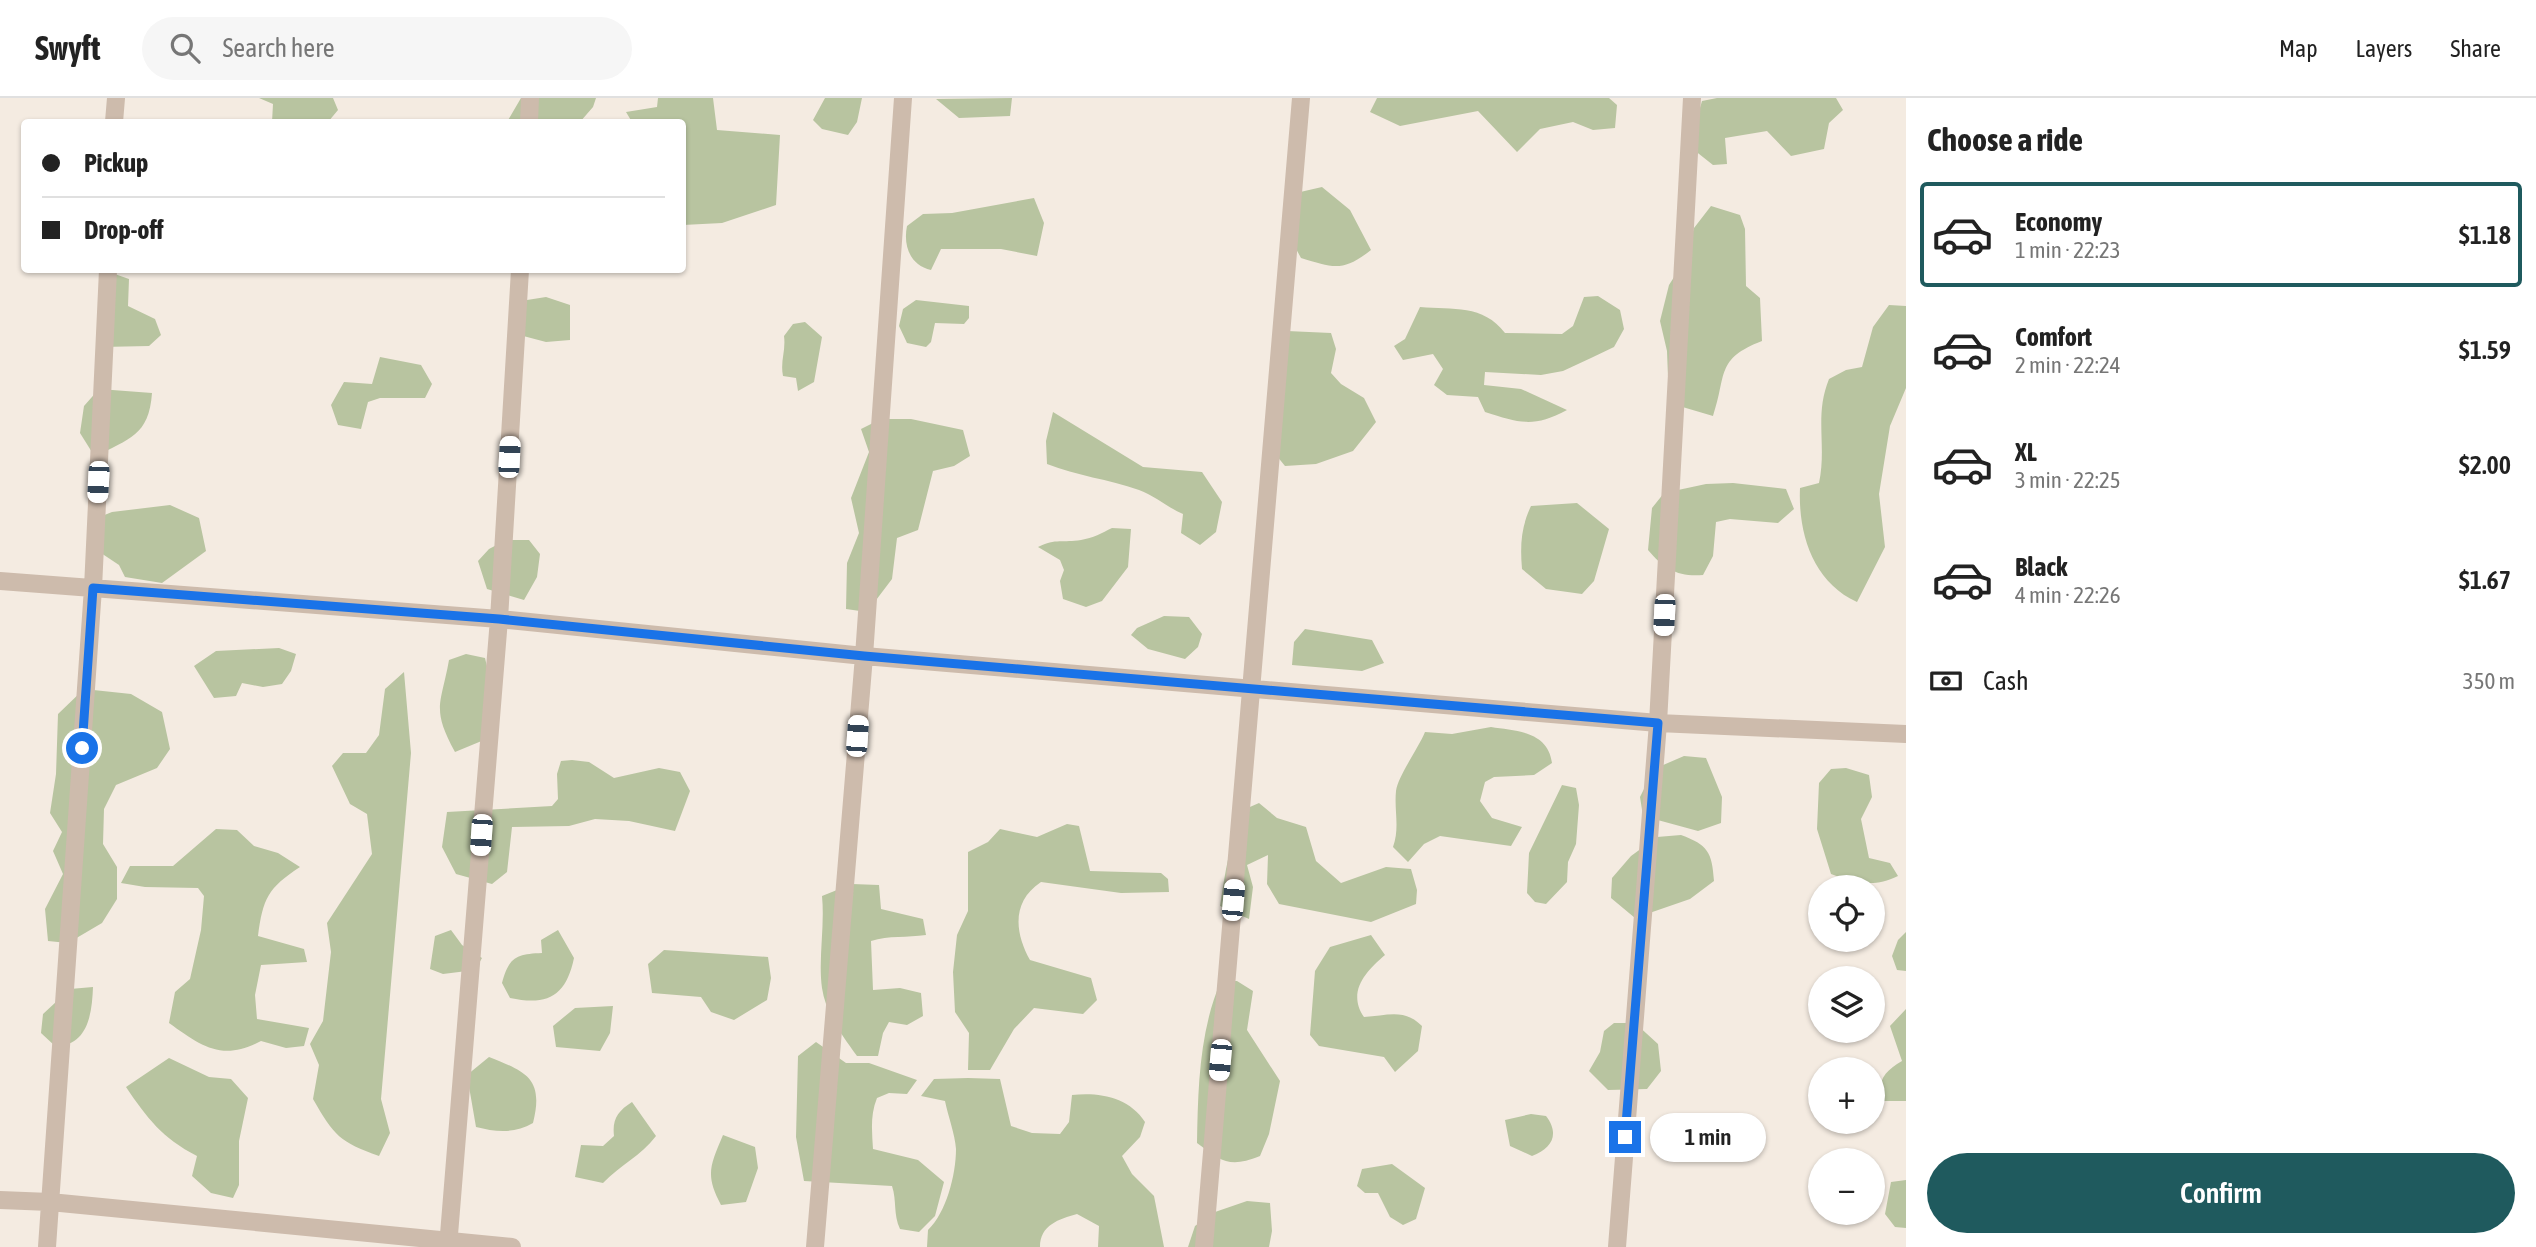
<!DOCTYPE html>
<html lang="en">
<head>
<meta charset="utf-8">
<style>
  body { margin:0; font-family:"Asap Condensed",sans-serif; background:#f6f6f6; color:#222; height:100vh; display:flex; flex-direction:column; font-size:26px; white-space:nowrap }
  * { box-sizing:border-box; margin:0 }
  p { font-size:23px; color:#767676 }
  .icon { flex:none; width:38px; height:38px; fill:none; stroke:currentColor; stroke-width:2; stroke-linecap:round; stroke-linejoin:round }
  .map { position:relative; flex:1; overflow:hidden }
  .side { display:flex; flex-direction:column; background:#fff; width:630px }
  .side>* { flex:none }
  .top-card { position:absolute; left:21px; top:21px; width:665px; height:154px; border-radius:7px; box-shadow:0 2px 5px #0004; display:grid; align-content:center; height:154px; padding:0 21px; background:#fff }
  .fabs { position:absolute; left:1808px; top:777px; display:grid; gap:14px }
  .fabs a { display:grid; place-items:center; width:77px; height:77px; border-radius:50%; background:#fff; box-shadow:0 2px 5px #0004; font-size:35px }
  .end { position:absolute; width:32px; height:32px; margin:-16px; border:9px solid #1a73e8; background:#fff; box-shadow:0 0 0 4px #fff }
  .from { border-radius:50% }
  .bubble { position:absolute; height:49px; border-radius:24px; background:#fff; box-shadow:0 2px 5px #0004; font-size:23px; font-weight:600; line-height:49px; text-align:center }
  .car { position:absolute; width:21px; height:42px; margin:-21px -10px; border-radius:9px; box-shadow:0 0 5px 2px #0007; background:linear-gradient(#fff 24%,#345 0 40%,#fff 0 76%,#345 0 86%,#fff 0) }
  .top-card b { display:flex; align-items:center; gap:24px; height:66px; font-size:26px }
  .top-card b+b { border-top:2px solid #e0e0e0 }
  .top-card i { width:18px; height:18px; background:#222 }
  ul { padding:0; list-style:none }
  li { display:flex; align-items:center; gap:21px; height:105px; margin:0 14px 10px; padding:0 7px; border:4px solid transparent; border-radius:7px }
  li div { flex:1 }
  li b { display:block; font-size:26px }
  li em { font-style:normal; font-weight:600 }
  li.current { border-color:#1f5a5e }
  li>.icon { width:63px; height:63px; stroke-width:1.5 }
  h2 { padding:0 21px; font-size:32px; line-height:84px }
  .pay { display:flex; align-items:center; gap:18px; height:77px; padding:0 21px; font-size:26px }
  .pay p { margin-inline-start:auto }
  .action { display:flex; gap:14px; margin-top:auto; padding:14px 21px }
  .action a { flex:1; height:80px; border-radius:42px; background:#1f5a5e; color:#fff; font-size:28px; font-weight:600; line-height:80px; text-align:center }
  header { display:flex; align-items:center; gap:42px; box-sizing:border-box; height:98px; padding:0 35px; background:#fff; border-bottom:2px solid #e0e0e0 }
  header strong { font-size:33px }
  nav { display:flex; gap:38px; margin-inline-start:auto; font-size:24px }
  .search { width:490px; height:63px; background:#f6f6f6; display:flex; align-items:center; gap:18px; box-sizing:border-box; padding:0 24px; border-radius:38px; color:#767676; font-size:26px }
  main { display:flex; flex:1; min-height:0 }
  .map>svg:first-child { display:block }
  .green { fill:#b8c4a0 }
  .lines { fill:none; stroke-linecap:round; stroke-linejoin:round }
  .minor { stroke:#cdbbac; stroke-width:18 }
  .route { stroke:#1a73e8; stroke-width:9 }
</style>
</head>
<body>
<header>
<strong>Swyft</strong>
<div class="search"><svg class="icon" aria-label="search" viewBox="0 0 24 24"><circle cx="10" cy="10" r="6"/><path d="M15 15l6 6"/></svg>Search here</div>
<nav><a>Map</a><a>Layers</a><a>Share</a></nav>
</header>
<main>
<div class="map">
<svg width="1906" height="1149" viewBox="0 0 1906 1149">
  <rect width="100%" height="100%" fill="#f4ebe1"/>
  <path class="green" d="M 259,0 L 333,0 L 338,12 L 328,24 L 272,24 L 273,6 Z
    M 521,0 L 596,0 L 593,9 L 580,24 L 507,24 Z
    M 658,0 L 713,0 L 717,32 L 780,37 L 776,107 L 722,125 L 683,127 L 682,24 L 632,24 L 626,14 L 657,9 Z
    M 825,0 L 862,0 L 857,24 L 848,37 L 822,31 L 813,22 Z
    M 1012,0 L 1010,18 L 959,20 L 936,1 Z
    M 1377,0 L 1609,0 L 1617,7 L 1615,30 L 1593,32 L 1573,24 L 1540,31 L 1517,54 L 1478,13 L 1400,28 L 1370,14 Z
    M 1717,0 L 1836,0 L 1843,12 L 1829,25 L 1824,51 L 1791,58 L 1767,33 L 1725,40 L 1727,66 L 1713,67 L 1689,48 L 1702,3 Z
    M 1322,89 L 1350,112 L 1371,152 C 1343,174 1334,170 1301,160 L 1282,125 L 1296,95 Z
    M 1034,100 L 1044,125 L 1037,158 L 1001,151 L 941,151 L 931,172 C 910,167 903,148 907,128 L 923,116 L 952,115 Z
    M 1711,108 L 1740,117 L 1745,131 L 1746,188 L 1760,200 L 1762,243 C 1715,261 1727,277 1713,318 L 1669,305 L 1667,253 L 1660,223 L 1669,187 L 1683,165 L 1694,130 Z
    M 109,174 L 129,181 L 128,208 L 155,221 L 161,237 L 149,248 L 101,249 Z
    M 1598,198 L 1620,212 L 1624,231 L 1614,249 L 1591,260 L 1563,273 L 1541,277 L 1485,274 L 1484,287 L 1521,291 L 1567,312 C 1533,330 1520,325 1485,314 L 1478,299 L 1447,297 L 1434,287 L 1443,271 L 1433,256 L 1403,262 L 1394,248 L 1405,241 L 1420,209 C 1453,212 1483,206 1505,235 L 1562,236 L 1573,228 L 1584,199 Z
    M 546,199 L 570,207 L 570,242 L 546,244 L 512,235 L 511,221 L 527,202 Z
    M 916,202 L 969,208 L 969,220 L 964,226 L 935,225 L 931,244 L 926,249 L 907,245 L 899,228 L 903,211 Z
    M 1889,207 L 1906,208 L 1906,290 L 1890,328 L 1879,396 L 1885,449 L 1857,504 C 1813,484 1798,436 1800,390 L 1819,385 C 1827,347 1814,318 1829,281 L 1846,272 L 1862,269 L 1873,229 Z
    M 805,224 L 822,239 L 814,284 L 798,293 L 796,280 L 783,278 C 780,263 786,253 784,238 L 793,226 Z
    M 1287,233 L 1331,235 L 1336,251 L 1331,275 L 1341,286 L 1364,300 L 1376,324 L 1353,353 L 1316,366 L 1285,368 L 1272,352 Z
    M 380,259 L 421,267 L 432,286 L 425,300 L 380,300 L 368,304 L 361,331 L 338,327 L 331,307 L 344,284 L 372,286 Z
    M 99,291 L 152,295 C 149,338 129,340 95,359 L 80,335 L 84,308 Z
    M 1053,314 L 1143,369 L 1202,374 L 1222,404 L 1216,434 L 1200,447 L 1181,435 L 1183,416 C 1167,409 1155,398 1139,392 C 1108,381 1077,378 1047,366 L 1046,343 Z
    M 881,321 L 911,321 L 963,332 L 970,358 L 954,368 L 933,373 L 918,432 L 897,440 L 892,481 L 867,514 L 846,511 L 847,465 L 859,435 L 851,400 L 869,354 L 861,331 Z
    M 1733,385 L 1786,391 L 1794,411 L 1778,425 L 1730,421 L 1716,424 L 1713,458 L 1703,477 C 1678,479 1664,471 1648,452 L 1652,410 L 1664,395 L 1706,386 Z
    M 1577,405 L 1609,431 L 1594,483 L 1582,496 L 1546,491 L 1522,471 C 1520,448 1521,429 1531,408 Z
    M 170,407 L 199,420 L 206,453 L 162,485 L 125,479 L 119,467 L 95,451 L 97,420 L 112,414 Z
    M 1112,430 L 1131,431 L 1128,469 L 1102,503 L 1086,509 L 1063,501 L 1060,483 L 1064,472 L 1060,462 L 1038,449 C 1056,440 1063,445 1081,442 C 1093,440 1102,435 1112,430 Z
    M 506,442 L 529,442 L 540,456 L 537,479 L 524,502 L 487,491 L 478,463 L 489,451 Z
    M 1164,518 L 1189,519 L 1202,536 L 1198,549 L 1185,561 L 1148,551 L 1131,537 L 1137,530 Z
    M 1305,531 L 1372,542 L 1384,565 L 1362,573 L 1292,567 L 1294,544 Z
    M 279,550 L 296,556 L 291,573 L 282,586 L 263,589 L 242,585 L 236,598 L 214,600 L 194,568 L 216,553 Z
    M 466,556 L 485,560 L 491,586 L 484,642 L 455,654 C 431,610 441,607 449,562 Z
    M 404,574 L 411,655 L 381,1001 L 390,1035 L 379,1058 C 340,1044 334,1038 313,1001 L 319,967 L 310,946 L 323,923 L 331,854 L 327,825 L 372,756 L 367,716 L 350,706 L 332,668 L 343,655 L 366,655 L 379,637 L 385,591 Z
    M 84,591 L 131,596 L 162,614 L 170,651 L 157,670 L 116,687 L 104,711 L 103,746 L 117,769 L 117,801 L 102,825 L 68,845 L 48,843 L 45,811 L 63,776 L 53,753 L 62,734 L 50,715 L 56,676 L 58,616 Z
    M 1491,629 C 1516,633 1548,633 1552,665 L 1534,677 L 1494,679 L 1485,684 L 1480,703 L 1492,720 L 1522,729 L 1511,748 L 1440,738 L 1424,746 L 1408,764 L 1393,749 C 1400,729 1394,713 1396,693 C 1398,678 1418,651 1425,634 L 1452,636 Z
    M 1684,658 L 1706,660 L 1722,699 L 1721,725 L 1698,733 L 1643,718 L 1640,699 L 1654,671 Z
    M 572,662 L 589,664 L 614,680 L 659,670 L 680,674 L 690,693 L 675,733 L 629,723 L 595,721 L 569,728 L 512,729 L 507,774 L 492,786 L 456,776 L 442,749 L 447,714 L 552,708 L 558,701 L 557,676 L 561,663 Z
    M 1846,670 L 1869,677 L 1872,699 L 1861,721 L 1869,760 L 1890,765 L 1898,778 C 1873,790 1857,785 1831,776 L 1817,731 L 1819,685 L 1831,671 Z
    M 1562,687 L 1576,690 L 1579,707 L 1576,746 L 1568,764 L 1567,784 L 1546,806 L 1535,804 L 1527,795 L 1529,755 Z
    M 1259,705 L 1277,720 L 1306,729 L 1316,763 L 1341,785 L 1386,769 L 1411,771 L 1417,792 L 1416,806 L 1371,824 L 1279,806 L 1267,786 L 1268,757 L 1247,767 L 1253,789 L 1249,821 L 1220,808 C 1225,774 1230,744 1243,712 Z
    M 1067,726 L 1079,728 L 1090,773 L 1161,775 L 1168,781 L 1169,794 L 1121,795 L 1041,784 C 1011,804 1015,835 1030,862 L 1091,880 L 1097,902 L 1083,916 L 1034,910 L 1014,931 L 990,972 L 968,972 L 969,935 L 955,914 L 953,874 L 957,837 L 968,813 L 968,754 L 988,744 L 1000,731 L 1037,739 Z
    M 216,731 L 237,732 L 254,748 L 278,755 L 300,769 C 268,790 263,800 258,838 L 304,851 L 307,864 L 261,867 L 255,897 L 257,921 L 309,930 L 304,948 L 286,950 L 261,943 C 222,964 201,948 169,925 L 175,894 L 190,881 L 201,832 L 204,798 L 198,790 L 145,789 L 121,785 L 130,768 L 173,768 Z
    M 1681,737 C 1708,747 1712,754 1714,783 L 1690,801 L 1635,820 L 1611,800 L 1612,780 L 1631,758 L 1657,739 Z
    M 852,786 L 879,787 L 881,811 L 923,821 L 926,837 C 907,840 889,837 871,843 L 873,892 L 900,890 L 921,895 L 923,918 L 907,927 L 889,924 L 883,935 L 878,958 L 857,958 C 842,937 826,916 822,890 C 818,861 825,829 822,798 Z
    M 451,832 L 462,847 L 482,860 L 475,872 L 443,876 L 430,871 L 435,838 Z
    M 558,832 L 574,860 C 566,898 548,908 510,900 L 502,885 C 509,859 516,856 542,855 L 541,842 Z
    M 1906,834 L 1906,873 L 1897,872 L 1892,858 L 1898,842 Z
    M 1371,837 L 1385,857 C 1365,874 1347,894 1364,919 C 1387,918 1404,910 1422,928 L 1418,953 L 1395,974 L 1384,959 L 1319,948 L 1310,937 L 1315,873 L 1330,849 Z
    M 664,852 L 768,859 L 771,880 L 767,902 L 734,922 L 711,914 L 701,899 L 652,895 L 648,866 Z
    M 1221,883 L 1237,883 L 1253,893 L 1247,932 L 1280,983 L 1269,1036 L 1260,1058 C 1230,1070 1222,1064 1197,1045 C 1198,992 1199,933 1221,883 Z
    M 93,889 C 92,916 88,948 55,948 L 41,935 L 43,916 L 70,891 Z
    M 613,908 L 610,935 L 600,953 L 556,949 L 553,928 L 575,910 Z
    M 1906,911 L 1906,1003 L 1881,1003 C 1877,982 1885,973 1902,963 L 1890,928 Z
    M 1614,925 L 1635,925 L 1658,946 L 1661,973 L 1647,991 L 1608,992 L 1589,973 L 1600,954 L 1604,933 Z
    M 816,944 L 846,965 L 869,965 L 917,982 L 907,996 L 889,995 L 877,1000 C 870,1017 872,1034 873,1051 L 918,1062 L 944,1084 L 935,1118 L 919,1134 L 900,1131 C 893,1116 897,1103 892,1088 L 804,1083 L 796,1039 L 798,958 Z
    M 489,959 C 527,974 544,981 533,1025 C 514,1036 496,1034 476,1029 L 467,977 Z
    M 169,960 L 209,979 L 231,981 L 248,1000 L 239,1043 L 239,1087 L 233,1100 L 211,1095 L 192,1078 L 197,1058 C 162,1040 147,1020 126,989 Z
    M 968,980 L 1000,981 L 1011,1028 L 1032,1035 L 1060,1036 L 1069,1024 L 1072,997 C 1099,994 1129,999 1145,1024 L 1140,1039 L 1122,1058 L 1132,1076 L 1154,1098 L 1164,1149 L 1098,1149 L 1099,1128 L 1077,1116 C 1059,1121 1040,1127 1040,1149 L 927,1149 L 928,1132 C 946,1115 956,1077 956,1051 C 955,1036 948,1018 945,1003 L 921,998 L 934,981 Z
    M 632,1004 L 656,1038 C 641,1058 620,1067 603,1085 L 575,1079 L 581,1047 L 603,1048 L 614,1038 C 612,1021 618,1013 632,1004 Z
    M 1531,1016 L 1546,1018 C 1560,1036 1552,1051 1532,1058 L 1510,1048 L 1505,1022 Z
    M 723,1037 L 755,1049 L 758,1070 L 746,1104 L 721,1107 C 705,1077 710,1068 723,1037 Z
    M 1392,1066 L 1425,1090 L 1416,1121 L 1403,1127 L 1390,1119 L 1378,1095 L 1365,1095 L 1357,1088 L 1362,1071 Z
    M 1906,1082 L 1906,1130 L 1895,1129 L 1885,1116 L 1891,1084 Z
    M 1247,1103 L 1270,1105 L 1272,1133 L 1269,1149 L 1188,1149 L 1195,1128 L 1215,1114 Z"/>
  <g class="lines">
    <path class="minor" d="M 114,24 L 116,0
      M 529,24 L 530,0
      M 0,483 L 499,521 L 864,558 L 1658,625 L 1906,636
      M 0,1102 L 50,1104 L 512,1149
      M 47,1149 L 93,490 L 108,172
      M 448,1149 L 499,521 L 520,172
      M 815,1149 L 864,558 L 903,0
      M 1204,1149 L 1301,0
      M 1617,1149 L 1658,625 L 1692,0"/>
  </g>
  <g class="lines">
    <path class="route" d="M 82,650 L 93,490 L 499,521 L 864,558 L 1658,625 L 1625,1039"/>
  </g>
</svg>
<div class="fabs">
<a><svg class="icon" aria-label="locate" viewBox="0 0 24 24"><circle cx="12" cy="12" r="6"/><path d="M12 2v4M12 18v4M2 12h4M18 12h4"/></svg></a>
<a><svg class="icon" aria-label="layers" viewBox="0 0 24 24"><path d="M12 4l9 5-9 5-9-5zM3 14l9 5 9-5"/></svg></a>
<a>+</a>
<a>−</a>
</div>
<i class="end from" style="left:82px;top:650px"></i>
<i class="end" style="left:1625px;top:1039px"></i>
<div class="bubble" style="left:1650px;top:1015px;width:116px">1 min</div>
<i class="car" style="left:509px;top:359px;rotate:3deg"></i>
<i class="car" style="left:98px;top:384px;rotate:183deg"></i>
<i class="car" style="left:1664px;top:517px;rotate:183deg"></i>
<i class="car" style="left:857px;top:638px;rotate:4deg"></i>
<i class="car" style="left:481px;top:737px;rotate:184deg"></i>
<i class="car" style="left:1233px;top:802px;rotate:5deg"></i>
<i class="car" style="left:1220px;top:962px;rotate:185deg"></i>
<div class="top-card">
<b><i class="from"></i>Pickup</b>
<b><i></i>Drop-off</b>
</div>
</div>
<section class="side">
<h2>Choose a ride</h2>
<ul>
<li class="current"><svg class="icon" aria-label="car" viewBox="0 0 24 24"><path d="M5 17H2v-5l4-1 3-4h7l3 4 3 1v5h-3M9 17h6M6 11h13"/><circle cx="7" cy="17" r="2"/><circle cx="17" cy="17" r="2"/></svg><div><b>Economy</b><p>1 min · 22:23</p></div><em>$1.18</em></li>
<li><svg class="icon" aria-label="car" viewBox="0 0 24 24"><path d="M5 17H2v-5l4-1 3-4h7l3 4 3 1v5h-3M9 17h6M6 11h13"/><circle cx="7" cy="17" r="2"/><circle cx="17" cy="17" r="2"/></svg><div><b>Comfort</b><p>2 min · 22:24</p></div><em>$1.59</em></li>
<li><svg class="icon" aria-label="car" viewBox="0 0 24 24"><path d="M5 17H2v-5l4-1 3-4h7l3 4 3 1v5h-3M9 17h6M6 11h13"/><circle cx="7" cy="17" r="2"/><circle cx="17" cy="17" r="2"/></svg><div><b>XL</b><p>3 min · 22:25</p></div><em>$2.00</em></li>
<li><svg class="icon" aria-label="car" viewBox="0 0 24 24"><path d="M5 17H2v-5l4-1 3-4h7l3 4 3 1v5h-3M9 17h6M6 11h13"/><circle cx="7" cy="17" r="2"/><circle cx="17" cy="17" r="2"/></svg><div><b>Black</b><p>4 min · 22:26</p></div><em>$1.67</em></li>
</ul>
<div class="pay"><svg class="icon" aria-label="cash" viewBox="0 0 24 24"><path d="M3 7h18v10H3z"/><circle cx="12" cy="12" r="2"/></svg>Cash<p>350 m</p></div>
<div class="action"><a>Confirm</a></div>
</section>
</main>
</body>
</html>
